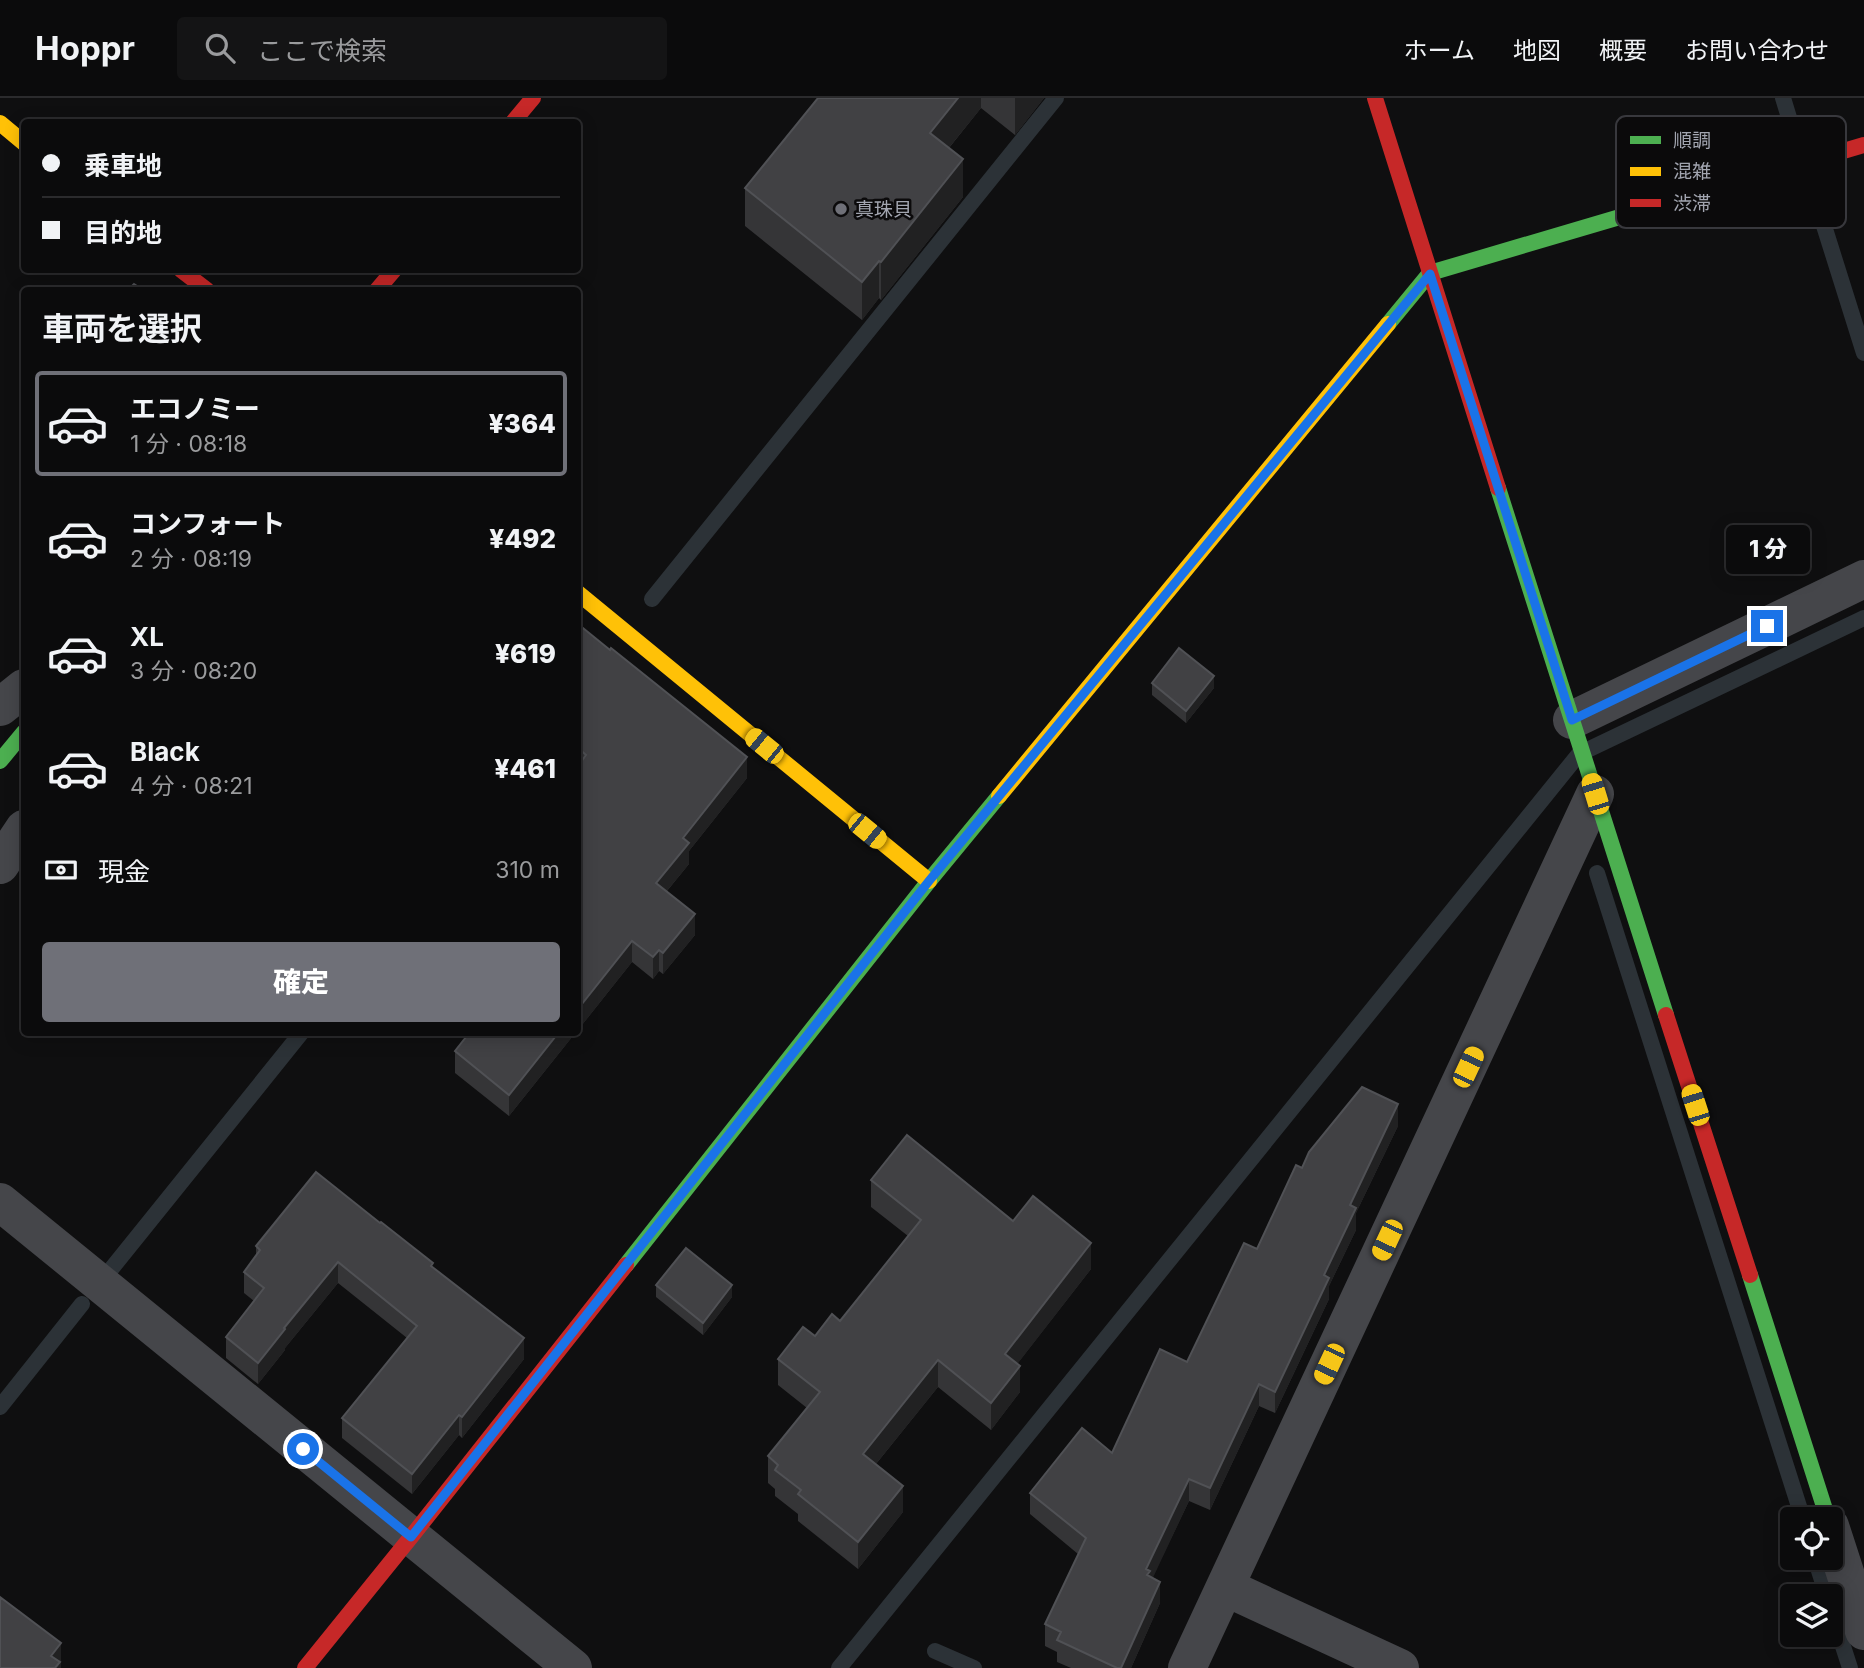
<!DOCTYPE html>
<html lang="ja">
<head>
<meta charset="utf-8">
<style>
  body { margin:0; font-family:Inter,"Noto Sans JP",sans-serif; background:#141415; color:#f1f3f6; height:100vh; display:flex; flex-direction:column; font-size:26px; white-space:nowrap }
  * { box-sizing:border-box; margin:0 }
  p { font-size:23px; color:#9a9b9d }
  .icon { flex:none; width:38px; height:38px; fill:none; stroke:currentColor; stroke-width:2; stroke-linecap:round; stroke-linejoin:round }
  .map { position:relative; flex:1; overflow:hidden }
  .details { position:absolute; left:21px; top:189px; width:560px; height:749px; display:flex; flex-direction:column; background:#0b0b0c; border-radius:7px; box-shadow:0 4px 18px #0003,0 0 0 2px #2b2b2d }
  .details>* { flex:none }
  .top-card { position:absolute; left:21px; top:21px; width:560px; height:154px; border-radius:7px; box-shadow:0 4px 18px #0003,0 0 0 2px #2b2b2d; display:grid; align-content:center; height:154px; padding:0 21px; background:#0b0b0c }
  .tools { position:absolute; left:1780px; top:1409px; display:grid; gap:14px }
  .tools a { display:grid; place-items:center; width:63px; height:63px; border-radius:7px; background:#0b0b0c; box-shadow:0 4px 18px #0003,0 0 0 2px #2b2b2d; font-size:35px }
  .end { position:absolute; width:32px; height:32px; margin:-16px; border:9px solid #1a73e8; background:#fff; box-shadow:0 0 0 4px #fff }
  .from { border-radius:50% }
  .bubble { position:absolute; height:49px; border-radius:7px; background:#0b0b0c; box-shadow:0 4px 18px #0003,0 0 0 2px #2b2b2d; font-size:23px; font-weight:800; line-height:49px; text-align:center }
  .car { position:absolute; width:21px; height:42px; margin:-21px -10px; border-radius:9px; box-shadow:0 0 5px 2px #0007; background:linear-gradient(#f5c518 24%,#345 0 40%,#f5c518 0 76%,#345 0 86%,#f5c518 0) }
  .top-card b { display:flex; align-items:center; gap:24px; height:66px; font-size:26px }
  .top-card b+b { border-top:2px solid #2b2b2d }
  .top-card i { width:18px; height:18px; background:#f1f3f6 }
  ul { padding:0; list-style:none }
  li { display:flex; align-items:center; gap:21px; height:105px; margin:0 14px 10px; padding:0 7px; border:4px solid transparent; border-radius:7px }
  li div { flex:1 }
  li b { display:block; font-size:26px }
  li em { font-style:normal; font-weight:800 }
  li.active { border-color:#6f7078 }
  li>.icon { width:63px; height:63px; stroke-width:1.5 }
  h2 { padding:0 21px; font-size:32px; line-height:84px }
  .pay { display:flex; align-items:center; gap:18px; height:77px; padding:0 21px; font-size:26px }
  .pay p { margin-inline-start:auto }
  .primary-button { display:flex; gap:14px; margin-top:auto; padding:14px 21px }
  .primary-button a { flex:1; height:80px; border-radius:7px; background:#6f7078; color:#fff; font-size:28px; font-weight:800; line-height:80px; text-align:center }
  header { display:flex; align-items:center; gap:42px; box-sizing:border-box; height:98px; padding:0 35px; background:#0b0b0c; border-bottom:2px solid #2b2b2d }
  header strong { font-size:33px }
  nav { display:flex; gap:38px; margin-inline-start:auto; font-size:24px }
  .search { width:490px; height:63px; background:#141415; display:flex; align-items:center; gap:18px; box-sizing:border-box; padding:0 24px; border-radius:7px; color:#9a9b9d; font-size:26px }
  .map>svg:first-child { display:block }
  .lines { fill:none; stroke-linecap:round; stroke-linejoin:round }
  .stream { stroke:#2c3237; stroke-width:16 }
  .street { stroke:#45464a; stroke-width:38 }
  .fast { stroke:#4caf50; stroke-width:16 }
  .slow { stroke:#ffc107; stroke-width:16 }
  .jam { stroke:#c62828; stroke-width:16 }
  .wall { fill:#353537 }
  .shaded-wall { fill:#212122 }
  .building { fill:#414144; stroke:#505155; stroke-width:2 }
  .route { stroke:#1a73e8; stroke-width:9 }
  .poi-dot { fill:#6f7078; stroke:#0b0a0b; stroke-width:2.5 }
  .labels { text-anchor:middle; stroke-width:5; stroke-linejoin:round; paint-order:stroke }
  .poi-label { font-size:19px; fill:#a2a5b0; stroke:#0b0a0b; text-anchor:start }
  .key { fill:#0b0a0b; stroke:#38383d; stroke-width:2 }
  .key-label { font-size:19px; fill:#a2a5b0 }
</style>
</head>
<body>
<header>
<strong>Hoppr</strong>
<div class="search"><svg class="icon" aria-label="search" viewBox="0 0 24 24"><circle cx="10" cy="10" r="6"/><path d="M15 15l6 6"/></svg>ここで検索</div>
<nav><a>ホーム</a><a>地図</a><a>概要</a><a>お問い合わせ</a></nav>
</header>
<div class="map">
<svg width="1864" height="1570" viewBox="0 0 1864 1570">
  <rect width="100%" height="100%" fill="#0f0f10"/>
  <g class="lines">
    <path class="stream" d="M 1783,0 L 1795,39
      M 1809,80 L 1864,255
      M 652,501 L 1056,0
      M 1597,775 L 1803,1421
      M 112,1170 L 302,934
      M 0,1309 L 82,1206
      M 1815,1460 L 1827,1498
      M 1830,1508 L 1850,1570
      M 935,1553 L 974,1570
      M 839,1570 L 1579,656 L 1864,520"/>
    <path class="street" d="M 0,609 L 24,590
      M 1572,622 L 1864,481
      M 0,767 L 24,731
      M 0,1104 L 573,1570
      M 1830,1428 L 1864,1533
      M 1225,1489 L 1400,1570
      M 1187,1570 L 1595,696"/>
    <path class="fast" d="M 1388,226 L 1430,175 L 1752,80
      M 1498,390 L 1666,917
      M 0,663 L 24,634
      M 626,1167 L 929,783 L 999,698
      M 1750,1177 L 1828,1421"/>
    <path class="slow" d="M 0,25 L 24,45
      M 578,495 L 929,783
      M 999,698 L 1388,226"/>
    <path class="jam" d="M 1375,0 L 1498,390
      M 513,24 L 533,0
      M 1752,80 L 1864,47
      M 181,172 L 207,192
      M 377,192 L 394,172
      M 1666,917 L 1750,1177
      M 305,1570 L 411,1439 L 626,1167"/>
  </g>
  <path class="wall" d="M 818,0 L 1044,0 L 1015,37 L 981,10 L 949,50 L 963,99 L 881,202 L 879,200 L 862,222 L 745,128 L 745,90 Z
    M 578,526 L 747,680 L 689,753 L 689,766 L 667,793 L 695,837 L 663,876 L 659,873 L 653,881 L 632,864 L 578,932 Z
    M 1152,585 L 1214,590 L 1186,625 L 1152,597 Z
    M 576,934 L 509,1018 L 455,975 L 455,953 Z
    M 1398,1028 L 1356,1115 L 1356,1132 L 1329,1188 L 1329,1201 L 1275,1315 L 1259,1308 L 1210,1412 L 1189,1403 L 1152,1480 L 1160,1505 L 1131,1570 L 1071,1570 L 1057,1564 L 1057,1554 L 1045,1548 L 1045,1526 L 1078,1456 L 1030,1416 L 1030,1395 L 1112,1355 L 1187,1264 L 1257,1151 L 1302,1070 Z
    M 871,1082 L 1013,1123 L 1091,1171 L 1017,1266 L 1020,1294 L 991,1332 L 938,1289 L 876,1366 L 903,1414 L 858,1471 L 798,1423 L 798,1416 L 775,1398 L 775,1391 L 768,1385 L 768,1358 L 807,1310 L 778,1287 L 778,1261 L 840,1223 L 908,1138 L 871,1109 Z
    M 256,1148 L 433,1169 L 524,1261 L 462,1340 L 459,1337 L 412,1396 L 342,1340 L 342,1320 L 407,1240 L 338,1185 L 285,1250 L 285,1252 L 258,1286 L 226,1260 L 226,1239 L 254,1203 L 244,1195 L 244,1174 L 256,1157 Z
    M 656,1187 L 732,1199 L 703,1237 L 656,1199 Z"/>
  <path class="shaded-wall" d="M 958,0 L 981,0 L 981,10 L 930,73 L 930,35 Z
    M 1015,0 L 1044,0 L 1015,37 Z
    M 963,61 L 963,99 L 881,202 L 881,164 Z
    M 879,163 L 879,200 L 862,222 L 862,184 Z
    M 1214,578 L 1214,590 L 1186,625 L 1186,613 Z
    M 747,659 L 747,680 L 689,753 L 689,766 L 656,806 L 656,785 L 683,740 Z
    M 695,816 L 695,837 L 663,876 L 663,855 Z
    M 632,843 L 632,864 L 578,932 L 578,911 Z
    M 659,852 L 659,873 L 653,881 L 653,859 Z
    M 559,934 L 576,934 L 509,1018 L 509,997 Z
    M 1398,1006 L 1398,1028 L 1356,1115 L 1356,1132 L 1329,1188 L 1329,1201 L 1275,1315 L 1275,1294 L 1324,1177 L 1350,1107 Z
    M 1091,1145 L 1091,1171 L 1005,1282 L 1005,1256 Z
    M 338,1164 L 338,1185 L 285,1250 L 285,1252 L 258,1286 L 258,1265 L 284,1230 Z
    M 732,1187 L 732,1199 L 703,1237 L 703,1225 Z
    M 524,1240 L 524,1261 L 462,1340 L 462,1319 Z
    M 938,1262 L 938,1289 L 863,1382 L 863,1356 Z
    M 1020,1268 L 1020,1294 L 991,1332 L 991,1305 Z
    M 1259,1286 L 1259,1308 L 1210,1412 L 1210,1390 Z
    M 459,1317 L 459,1337 L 412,1396 L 412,1376 Z
    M 1189,1381 L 1189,1403 L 1150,1486 L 1146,1471 Z
    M 903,1388 L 903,1414 L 858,1471 L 858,1444 Z
    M 1160,1484 L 1160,1505 L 1131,1570 L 1121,1570 Z
    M 61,1545 L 61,1570 L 51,1570 L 51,1558 Z"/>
  <path class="building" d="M 818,0 L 958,0 L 930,35 L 963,61 L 881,164 L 879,163 L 862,184 L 745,90 Z
    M 134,186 L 143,192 L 128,192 Z
    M 578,526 L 610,552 L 611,550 L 747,659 L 683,740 L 689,745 L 656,785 L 695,816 L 663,855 L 659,852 L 653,859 L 632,843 L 578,911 L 578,668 L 586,657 L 578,650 Z
    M 1179,550 L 1214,578 L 1186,613 L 1152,585 Z
    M 470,934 L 559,934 L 509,997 L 455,953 Z
    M 1362,989 L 1398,1006 L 1350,1107 L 1356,1110 L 1324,1177 L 1329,1180 L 1275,1294 L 1259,1286 L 1210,1390 L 1189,1381 L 1146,1471 L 1150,1473 L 1147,1477 L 1160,1484 L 1121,1570 L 1117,1570 L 1057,1542 L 1061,1534 L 1045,1526 L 1086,1440 L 1030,1395 L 1082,1330 L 1112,1355 L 1160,1251 L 1187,1264 L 1244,1145 L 1257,1151 L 1296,1067 L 1302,1070 L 1309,1054 Z
    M 907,1037 L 1013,1123 L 1033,1098 L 1091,1145 L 1005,1256 L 1020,1268 L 991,1305 L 938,1262 L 863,1356 L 903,1388 L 858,1444 L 798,1396 L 801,1392 L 775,1372 L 778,1367 L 768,1358 L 820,1294 L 778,1261 L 803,1229 L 815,1238 L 832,1216 L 840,1223 L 921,1122 L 871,1082 Z
    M 316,1074 L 380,1125 L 381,1124 L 433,1165 L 431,1168 L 524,1240 L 462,1319 L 459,1317 L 412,1376 L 342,1320 L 417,1228 L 338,1164 L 284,1230 L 285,1231 L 258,1265 L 226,1239 L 264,1190 L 244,1174 L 260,1152 L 256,1148 Z
    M 686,1150 L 732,1187 L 703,1225 L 656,1187 Z
    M 0,1499 L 61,1545 L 51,1558 L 60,1564 L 55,1570 L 0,1570 Z"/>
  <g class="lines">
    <path class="route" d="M 303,1351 L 411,1439 L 929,783 L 1430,176 L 1572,622 L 1767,528"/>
  </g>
  <circle class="poi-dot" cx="841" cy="111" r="7"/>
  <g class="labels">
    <g class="poi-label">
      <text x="855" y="118">真珠貝</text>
    </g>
  </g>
  <rect x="1616" y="18" width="230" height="112" rx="10" class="key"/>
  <rect x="1630" y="38" width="31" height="8" fill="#4caf50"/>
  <rect x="1630" y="69" width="31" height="9" fill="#ffc107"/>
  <rect x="1630" y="101" width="31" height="8" fill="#c62828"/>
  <g class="key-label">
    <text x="1673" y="49">順調</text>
    <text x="1673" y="80">混雑</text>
    <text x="1673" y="112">渋滞</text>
  </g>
</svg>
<div class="tools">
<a><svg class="icon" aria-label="locate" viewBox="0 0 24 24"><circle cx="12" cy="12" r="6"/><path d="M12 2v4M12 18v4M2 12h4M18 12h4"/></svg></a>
<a><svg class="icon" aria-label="layers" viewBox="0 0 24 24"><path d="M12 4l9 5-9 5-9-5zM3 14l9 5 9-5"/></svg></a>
</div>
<i class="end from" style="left:303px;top:1351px"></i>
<i class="end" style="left:1767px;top:528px"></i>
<div class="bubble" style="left:1726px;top:427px;width:84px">1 分</div>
<i class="car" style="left:764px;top:648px;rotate:309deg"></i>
<i class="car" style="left:1595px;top:696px;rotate:343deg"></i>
<i class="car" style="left:867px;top:733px;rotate:129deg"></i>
<i class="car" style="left:1468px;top:969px;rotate:25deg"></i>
<i class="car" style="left:1695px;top:1007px;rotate:342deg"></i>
<i class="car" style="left:1387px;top:1142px;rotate:205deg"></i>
<i class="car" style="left:1329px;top:1266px;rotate:205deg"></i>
<div class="top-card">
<b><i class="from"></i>乗車地</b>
<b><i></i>目的地</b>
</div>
<section class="details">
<h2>車両を選択</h2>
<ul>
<li class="active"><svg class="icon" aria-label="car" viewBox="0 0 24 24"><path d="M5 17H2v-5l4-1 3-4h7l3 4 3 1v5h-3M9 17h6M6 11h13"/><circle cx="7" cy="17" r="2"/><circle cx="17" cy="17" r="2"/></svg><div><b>エコノミー</b><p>1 分 · 08:18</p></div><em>¥364</em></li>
<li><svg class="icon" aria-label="car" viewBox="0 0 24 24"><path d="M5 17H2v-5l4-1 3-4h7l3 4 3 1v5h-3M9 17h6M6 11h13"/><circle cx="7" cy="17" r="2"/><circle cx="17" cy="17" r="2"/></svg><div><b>コンフォート</b><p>2 分 · 08:19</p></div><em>¥492</em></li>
<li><svg class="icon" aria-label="car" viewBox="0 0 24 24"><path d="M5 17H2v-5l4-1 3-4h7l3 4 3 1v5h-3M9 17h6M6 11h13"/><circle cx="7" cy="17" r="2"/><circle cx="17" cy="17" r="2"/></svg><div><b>XL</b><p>3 分 · 08:20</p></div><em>¥619</em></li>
<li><svg class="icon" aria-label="car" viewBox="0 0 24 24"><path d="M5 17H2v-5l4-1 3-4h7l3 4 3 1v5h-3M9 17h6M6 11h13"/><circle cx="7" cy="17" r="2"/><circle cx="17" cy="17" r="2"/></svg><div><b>Black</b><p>4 分 · 08:21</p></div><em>¥461</em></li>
</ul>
<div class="pay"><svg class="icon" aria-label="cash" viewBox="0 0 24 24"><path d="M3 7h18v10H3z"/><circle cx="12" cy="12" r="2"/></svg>現金<p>310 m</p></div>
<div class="primary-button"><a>確定</a></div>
</section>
</div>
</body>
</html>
